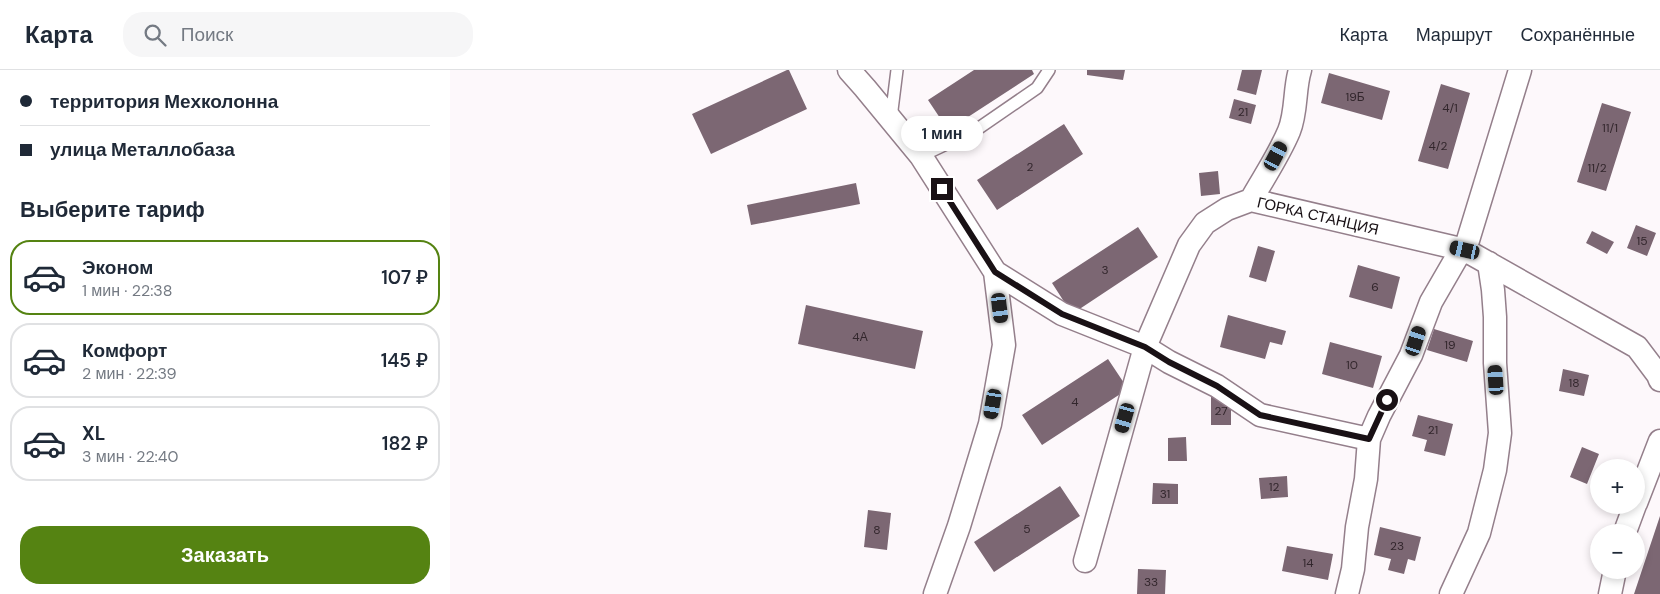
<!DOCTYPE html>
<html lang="ru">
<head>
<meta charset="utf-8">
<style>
  body { margin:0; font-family:"DM Sans",sans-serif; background:#f6f6f7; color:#1f2937; height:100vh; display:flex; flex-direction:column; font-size:19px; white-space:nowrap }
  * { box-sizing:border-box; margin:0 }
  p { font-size:16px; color:#747a83 }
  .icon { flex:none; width:28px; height:28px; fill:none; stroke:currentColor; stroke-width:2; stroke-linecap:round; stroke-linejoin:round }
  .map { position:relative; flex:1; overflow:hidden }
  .drawer { display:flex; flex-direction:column; background:#fff; width:450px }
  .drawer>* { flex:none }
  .banner { display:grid; align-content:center; height:110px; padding:0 20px; background:#fff }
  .buttons { position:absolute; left:1140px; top:389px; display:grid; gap:10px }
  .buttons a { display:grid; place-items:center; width:55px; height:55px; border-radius:50%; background:#fff; box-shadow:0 2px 8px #0003; font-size:25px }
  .end { position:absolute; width:22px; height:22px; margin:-11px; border:6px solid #191115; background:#fff; box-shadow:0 0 0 2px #fff }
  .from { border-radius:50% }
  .bubble { position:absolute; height:35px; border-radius:18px; background:#fff; box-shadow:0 2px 8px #0003; font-size:16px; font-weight:600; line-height:35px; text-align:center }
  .car { position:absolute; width:15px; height:30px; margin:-15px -8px; border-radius:6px; box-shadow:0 0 4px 1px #0007; background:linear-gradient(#222 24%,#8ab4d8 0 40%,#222 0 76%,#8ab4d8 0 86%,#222 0) }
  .banner b { display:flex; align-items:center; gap:18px; height:48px; font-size:19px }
  .banner b+b { border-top:1px solid #e0e1e3 }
  .banner i { width:12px; height:12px; background:#1f2937 }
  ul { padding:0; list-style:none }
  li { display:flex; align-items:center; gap:15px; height:75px; margin:0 10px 8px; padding:0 10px; border:2px solid #e0e1e3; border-radius:20px }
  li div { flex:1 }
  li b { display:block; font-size:19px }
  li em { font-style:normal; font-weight:600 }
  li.on { border-color:#558312 }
  li>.icon { width:45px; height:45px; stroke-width:1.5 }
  h2 { padding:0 20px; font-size:22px; line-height:60px }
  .cta { display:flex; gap:10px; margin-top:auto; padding:10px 20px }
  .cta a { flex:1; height:58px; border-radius:20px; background:#558312; color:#fff; font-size:20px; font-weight:600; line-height:58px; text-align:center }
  header { display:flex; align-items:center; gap:30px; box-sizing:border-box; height:70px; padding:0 25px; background:#fff; border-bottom:1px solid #e0e1e3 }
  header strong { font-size:24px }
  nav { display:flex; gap:28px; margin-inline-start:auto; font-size:18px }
  .search { width:350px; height:45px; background:#f6f6f7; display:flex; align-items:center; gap:12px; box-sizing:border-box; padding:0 18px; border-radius:20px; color:#747a83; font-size:19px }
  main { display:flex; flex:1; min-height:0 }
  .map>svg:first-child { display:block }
  .building { fill:#7c6773 }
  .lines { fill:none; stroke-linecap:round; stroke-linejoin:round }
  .service-casing { stroke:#947f8b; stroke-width:14 }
  .minor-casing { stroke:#947f8b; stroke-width:25 }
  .service { stroke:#fff; stroke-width:11 }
  .minor { stroke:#fff; stroke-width:22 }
  .route { stroke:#191115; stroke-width:6 }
  .labels { text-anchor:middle; stroke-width:5; stroke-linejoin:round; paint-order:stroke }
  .number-label { font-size:12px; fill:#32262c }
  .street-label { font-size:15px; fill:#191115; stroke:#fff }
</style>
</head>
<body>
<header>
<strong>Карта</strong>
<div class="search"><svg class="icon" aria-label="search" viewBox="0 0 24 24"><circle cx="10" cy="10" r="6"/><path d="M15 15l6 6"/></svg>Поиск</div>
<nav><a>Карта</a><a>Маршрут</a><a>Сохранённые</a></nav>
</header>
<main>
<section class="drawer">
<div class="banner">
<b><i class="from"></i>территория Мехколонна</b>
<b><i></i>улица Металлобаза</b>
</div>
<h2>Выберите тариф</h2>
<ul>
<li class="on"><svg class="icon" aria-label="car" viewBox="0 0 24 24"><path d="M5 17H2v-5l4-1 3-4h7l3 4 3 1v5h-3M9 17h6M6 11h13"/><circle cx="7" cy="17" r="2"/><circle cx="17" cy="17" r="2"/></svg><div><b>Эконом</b><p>1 мин · 22:38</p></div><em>107 ₽</em></li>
<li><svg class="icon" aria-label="car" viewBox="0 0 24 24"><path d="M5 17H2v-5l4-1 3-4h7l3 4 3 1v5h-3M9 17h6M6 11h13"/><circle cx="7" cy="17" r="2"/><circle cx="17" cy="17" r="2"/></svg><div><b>Комфорт</b><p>2 мин · 22:39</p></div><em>145 ₽</em></li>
<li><svg class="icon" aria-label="car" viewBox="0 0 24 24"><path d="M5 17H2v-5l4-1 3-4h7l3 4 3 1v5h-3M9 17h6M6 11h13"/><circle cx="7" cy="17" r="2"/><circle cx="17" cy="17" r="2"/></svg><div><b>XL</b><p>3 мин · 22:40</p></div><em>182 ₽</em></li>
</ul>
<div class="cta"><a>Заказать</a></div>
</section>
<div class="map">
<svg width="1210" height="524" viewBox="0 0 1210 524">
  <rect width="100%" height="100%" fill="#fdf8fb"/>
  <path class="building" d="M 337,0 L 339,0 L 357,39 L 261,84 L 242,44 Z
    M 524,0 L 582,0 L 584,4 L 498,60 L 478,30 Z
    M 637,0 L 675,0 L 673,10 L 637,5 Z
    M 792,0 L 812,0 L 806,25 L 787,20 Z
    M 879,3 L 940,21 L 932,50 L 871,33 Z
    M 991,14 L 1020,23 L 998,99 L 968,91 Z
    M 784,29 L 806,35 L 801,54 L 779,48 Z
    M 1152,33 L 1181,42 L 1156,121 L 1127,112 Z
    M 614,54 L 633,84 L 547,140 L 527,110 Z
    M 768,101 L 770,124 L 751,126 L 749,103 Z
    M 406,113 L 410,134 L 301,155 L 297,135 Z
    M 1186,155 L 1206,163 L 1197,186 L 1177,178 Z
    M 688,157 L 708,187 L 622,244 L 602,213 Z
    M 1142,161 L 1164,172 L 1157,184 L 1136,173 Z
    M 808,176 L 825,181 L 816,212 L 799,207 Z
    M 908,195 L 950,207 L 942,239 L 899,227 Z
    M 356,235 L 473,261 L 465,299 L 348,274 Z
    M 778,245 L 836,261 L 832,275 L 820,272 L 815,289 L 770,277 Z
    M 984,259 L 1023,271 L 1017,292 L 977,280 Z
    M 880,272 L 932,286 L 923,318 L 872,304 Z
    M 658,289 L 678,319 L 592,375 L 572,345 Z
    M 1113,299 L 1139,305 L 1134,326 L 1109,321 Z
    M 761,327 L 781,327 L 781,355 L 761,355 Z
    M 968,345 L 1003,354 L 995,386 L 974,381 L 977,370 L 962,366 Z
    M 736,367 L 737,391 L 718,391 L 718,368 Z
    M 1132,377 L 1149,384 L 1137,414 L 1120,407 Z
    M 837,406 L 838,427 L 811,429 L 809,408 Z
    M 703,413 L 728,414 L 728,434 L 702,434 Z
    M 610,416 L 630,446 L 544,502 L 524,472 Z
    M 418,440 L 441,443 L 437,480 L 414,477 Z
    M 1210,446 L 1210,524 L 1184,524 Z
    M 930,457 L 971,467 L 965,491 L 958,489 L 954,504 L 938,500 L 941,489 L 924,485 Z
    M 837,476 L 883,484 L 878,510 L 832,501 Z
    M 688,499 L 716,500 L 715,524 L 687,524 Z"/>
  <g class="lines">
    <defs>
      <path id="service" d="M 441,48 L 447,0
        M 471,86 L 526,60 L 587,18 L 599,0"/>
      <path id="minor" d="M 399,0 L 415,18 L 471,86 L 545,202 L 554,275 L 540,354 L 509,456 L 485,524
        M 1070,0 L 1015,180 L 1187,277 L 1208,305 L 1210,310
        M 801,130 C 814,107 829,85 839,61 C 847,42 844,19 850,0
        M 545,202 L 612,244 L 695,277 L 719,292 L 767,316 L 810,345 L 919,369
        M 1186,433 L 1210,371
        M 1175,462 L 1185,435
        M 635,491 L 695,277 L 739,175 L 755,153 L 777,139 L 801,130 L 1015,180
        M 897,524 L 903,499 L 907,457 L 916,409 L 919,369 L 929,346 L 961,285 L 981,232 L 1007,187 L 1015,180
        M 1001,524 L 1029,463 L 1045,400 L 1050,363 L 1045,293 L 1045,247 L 1043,220 L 1039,193
        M 1160,524 L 1165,500"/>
    </defs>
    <use href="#service" class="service-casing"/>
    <use href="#minor" class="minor-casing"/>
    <use href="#service" class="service"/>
    <use href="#minor" class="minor"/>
  </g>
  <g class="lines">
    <path class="route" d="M 492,119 L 545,202 L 612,244 L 695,277 L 719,292 L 767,316 L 810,345 L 919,369 L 937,330"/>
  </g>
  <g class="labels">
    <g class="number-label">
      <text x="905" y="31">19Б</text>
      <text x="1000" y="42">4/1</text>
      <text x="793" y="46">21</text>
      <text x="1160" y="62">11/1</text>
      <text x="988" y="80">4/2</text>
      <text x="580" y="101">2</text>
      <text x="1147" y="102">11/2</text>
      <text x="1192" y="175">15</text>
      <text x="655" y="204">3</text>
      <text x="925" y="221">6</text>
      <text x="410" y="271">4А</text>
      <text x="1000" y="279">19</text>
      <text x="902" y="299">10</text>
      <text x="1124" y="317">18</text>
      <text x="625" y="336">4</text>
      <text x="771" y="345">27</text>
      <text x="983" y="364">21</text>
      <text x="824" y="421">12</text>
      <text x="715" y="428">31</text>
      <text x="577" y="463">5</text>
      <text x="427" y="464">8</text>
      <text x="947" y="480">23</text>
      <text x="858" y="497">14</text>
      <text x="701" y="516">33</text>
    </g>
    <g class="street-label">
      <text transform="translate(868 146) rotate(13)" y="5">ГОРКА СТАНЦИЯ</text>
    </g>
  </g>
</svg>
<div class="buttons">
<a>+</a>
<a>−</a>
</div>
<i class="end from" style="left:937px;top:330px"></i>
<i class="end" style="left:492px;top:119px"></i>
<div class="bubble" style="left:451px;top:46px;width:82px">1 мин</div>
<i class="car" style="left:826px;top:86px;rotate:28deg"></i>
<i class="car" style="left:1015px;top:180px;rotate:283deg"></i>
<i class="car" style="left:550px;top:238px;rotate:173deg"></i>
<i class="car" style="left:966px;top:271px;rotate:18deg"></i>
<i class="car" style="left:1046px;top:310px;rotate:356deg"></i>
<i class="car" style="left:543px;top:334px;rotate:190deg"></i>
<i class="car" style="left:675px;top:348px;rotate:196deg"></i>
</div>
</main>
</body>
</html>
